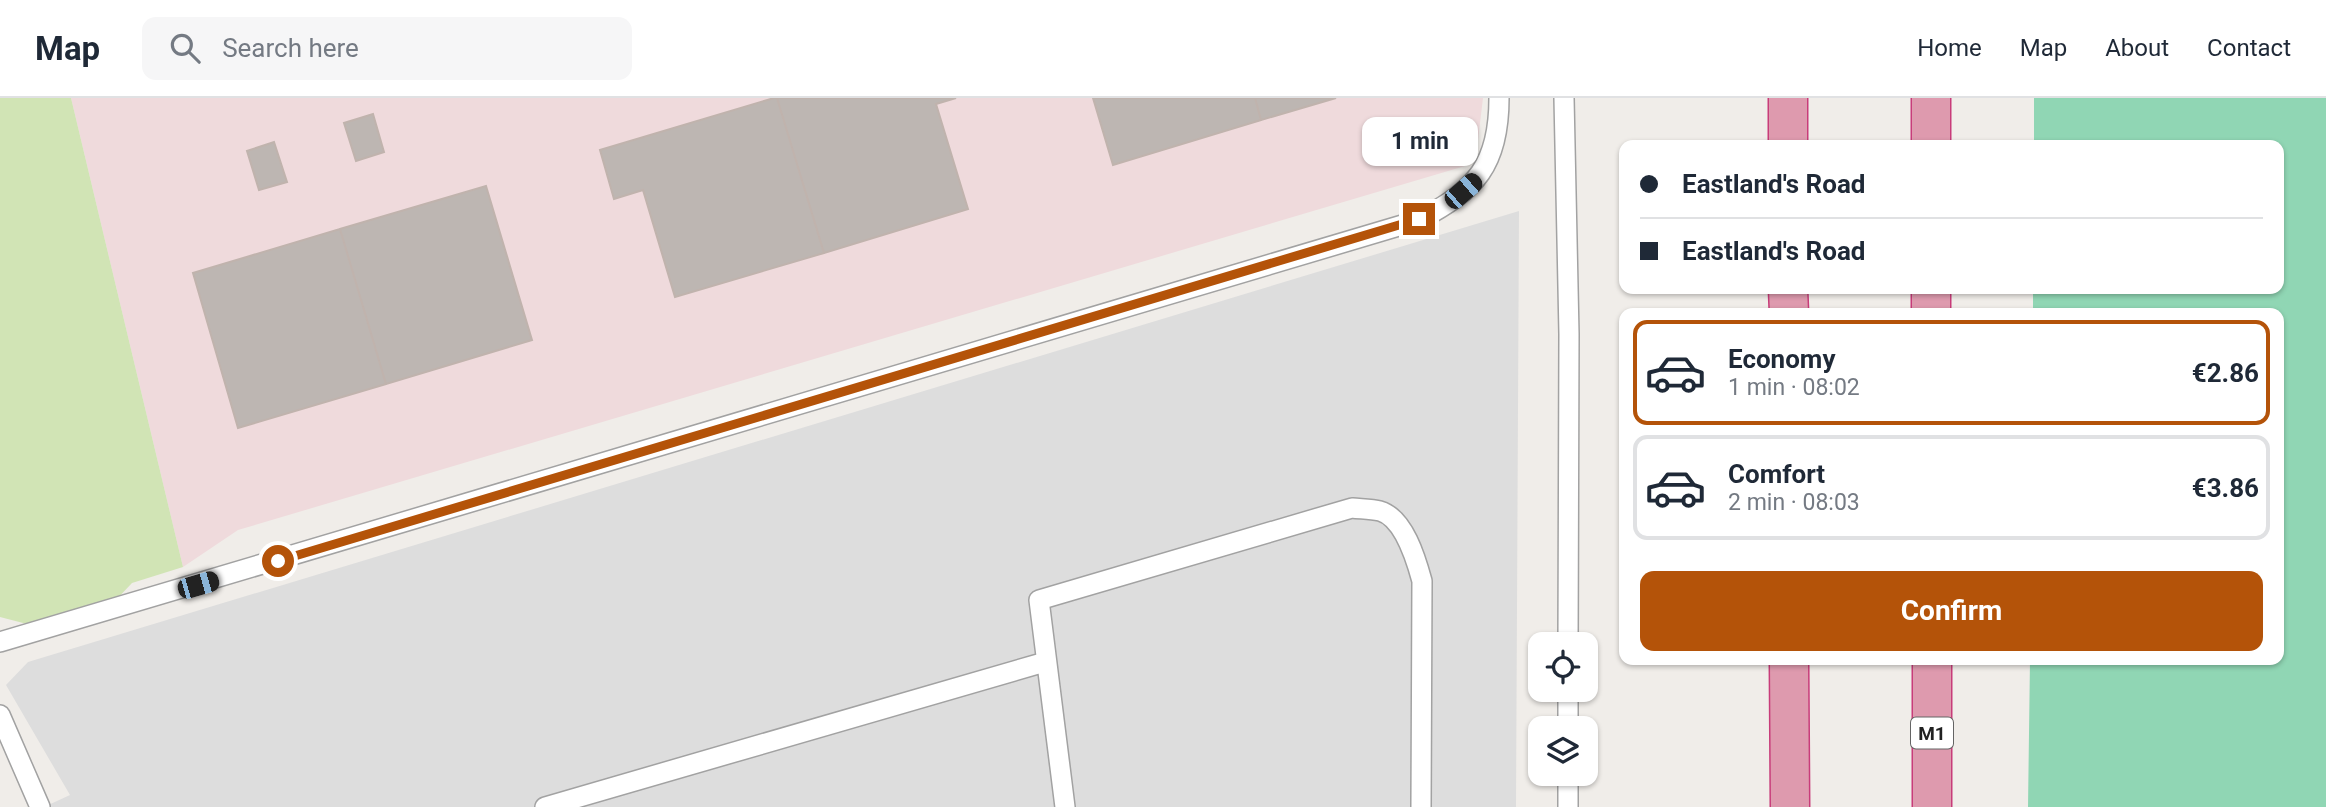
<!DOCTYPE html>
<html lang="en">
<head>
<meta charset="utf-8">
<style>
  body { margin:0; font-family:Roboto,sans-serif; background:#f6f6f7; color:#1f2937; height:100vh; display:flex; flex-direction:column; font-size:26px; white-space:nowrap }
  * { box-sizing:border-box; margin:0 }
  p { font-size:23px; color:#747a83 }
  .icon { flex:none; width:38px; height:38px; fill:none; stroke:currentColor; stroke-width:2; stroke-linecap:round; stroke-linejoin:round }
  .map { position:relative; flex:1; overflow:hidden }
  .side { position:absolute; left:1619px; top:210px; width:665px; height:357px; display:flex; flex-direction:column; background:#fff; border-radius:14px; box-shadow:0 2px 5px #0004 }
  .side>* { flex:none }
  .top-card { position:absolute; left:1619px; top:42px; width:665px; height:154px; border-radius:14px; box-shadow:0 2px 5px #0004; display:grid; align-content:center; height:154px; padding:0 21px; background:#fff }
  .buttons { position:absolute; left:1528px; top:534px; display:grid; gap:14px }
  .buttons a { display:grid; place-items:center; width:70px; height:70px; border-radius:14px; background:#fff; box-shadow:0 2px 5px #0004; font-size:35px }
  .end { position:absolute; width:32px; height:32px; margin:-16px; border:9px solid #b45309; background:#fff; box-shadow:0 0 0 4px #fff }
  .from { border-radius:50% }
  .bubble { position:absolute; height:49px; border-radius:14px; background:#fff; box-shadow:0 2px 5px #0004; font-size:23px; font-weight:700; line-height:49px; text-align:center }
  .car { position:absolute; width:21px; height:42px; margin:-21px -10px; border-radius:9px; box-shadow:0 0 5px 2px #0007; background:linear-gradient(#222 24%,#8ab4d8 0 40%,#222 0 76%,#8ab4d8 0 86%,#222 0) }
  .top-card b { display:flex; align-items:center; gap:24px; height:66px; font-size:26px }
  .top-card b+b { border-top:2px solid #e0e1e3 }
  .top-card i { width:18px; height:18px; background:#1f2937 }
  ul { padding:12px 0 0; list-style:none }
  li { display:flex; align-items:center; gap:21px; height:105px; margin:0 14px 10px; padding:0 7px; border:4px solid #e0e1e3; border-radius:14px }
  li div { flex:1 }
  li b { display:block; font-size:26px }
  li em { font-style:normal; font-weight:700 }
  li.on { border-color:#b45309 }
  li>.icon { width:63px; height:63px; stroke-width:1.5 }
  .primary-button { display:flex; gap:14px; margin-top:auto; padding:14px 21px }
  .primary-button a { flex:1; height:80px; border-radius:14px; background:#b45309; color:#fff; font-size:28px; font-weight:700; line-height:80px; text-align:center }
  header { display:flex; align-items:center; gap:42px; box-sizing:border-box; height:98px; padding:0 35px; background:#fff; border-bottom:2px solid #e0e1e3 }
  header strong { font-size:33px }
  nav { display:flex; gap:38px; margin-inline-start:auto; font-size:24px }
  .search { width:490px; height:63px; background:#f6f6f7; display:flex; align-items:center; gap:18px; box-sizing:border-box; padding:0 24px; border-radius:14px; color:#747a83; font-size:26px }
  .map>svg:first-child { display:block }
  .commercial { fill:#efdadc }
  .grass { fill:#d1e4b5 }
  .pitch { fill:#90d6b4 }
  .parking { fill:#ddd }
  .building { fill:#bdb6b2; stroke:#c0b3ad; stroke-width:2 }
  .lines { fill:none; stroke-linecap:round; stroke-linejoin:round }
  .lane-casing { stroke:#a2a2a2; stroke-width:22 }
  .highway-casing { stroke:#c83c7a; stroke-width:41 }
  .lane { stroke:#fff; stroke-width:19 }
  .highway { stroke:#de9aae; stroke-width:38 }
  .route { stroke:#b45309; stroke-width:9 }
  .labels { text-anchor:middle; stroke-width:5; stroke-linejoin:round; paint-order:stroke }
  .shield { fill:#fff; stroke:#646464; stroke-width:2 }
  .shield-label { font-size:19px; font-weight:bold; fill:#212121 }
</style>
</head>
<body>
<header>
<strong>Map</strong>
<div class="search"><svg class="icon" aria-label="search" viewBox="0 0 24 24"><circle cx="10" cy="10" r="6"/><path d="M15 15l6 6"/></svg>Search here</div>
<nav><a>Home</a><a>Map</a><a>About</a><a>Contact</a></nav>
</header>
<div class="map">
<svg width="2326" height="709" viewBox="0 0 2326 709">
  <rect width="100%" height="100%" fill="#f0ede9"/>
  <path class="commercial" d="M 71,0 L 1483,0 L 1478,42 L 1465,68 L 238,432 L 183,469 Z"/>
  <path class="grass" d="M 0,0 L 71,0 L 183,469 L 132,485 L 112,506 L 27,526 L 0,519 Z"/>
  <path class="pitch" d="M 2034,0 L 2326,0 L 2326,709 L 2028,709 L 2030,562 L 2278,562 L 2278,215 L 2033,215 L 2033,191 L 2278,191 L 2278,47 L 2034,47 Z"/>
  <path class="parking" d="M 1519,113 L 1516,709 L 44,709 L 70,697 L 6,587 L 28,564 Z"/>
  <path class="building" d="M 774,0 L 777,0 L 824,155 L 675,199 L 643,92 L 614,101 L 600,52 Z
    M 777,0 L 956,0 L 936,6 L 968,111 L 824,155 Z
    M 1093,0 L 1255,0 L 1261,22 L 1113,67 Z
    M 1255,0 L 1336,0 L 1261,22 Z
    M 373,16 L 384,54 L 356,63 L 344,25 Z
    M 274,44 L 287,84 L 259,92 L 247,53 Z
    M 486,88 L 532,242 L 386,286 L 340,131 Z
    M 340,131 L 386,286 L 238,330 L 193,175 Z"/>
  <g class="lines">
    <defs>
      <path id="lane" d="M 1564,0 L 1569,236 L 1568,546
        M 0,544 L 1419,122 C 1476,92 1499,67 1499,0
        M 0,617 L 40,709
        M 1568,630 L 1568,592
        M 545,709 L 1045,564
        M 1065,709 L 1039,502 L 1352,410 C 1361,411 1371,411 1380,413 C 1404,420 1416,461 1422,483 L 1421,709
        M 1568,709 L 1568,676"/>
      <path id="highway" d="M 1788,0 L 1788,47
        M 1931,0 L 1931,47
        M 1788,191 L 1789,215
        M 1931,191 L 1931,215
        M 1789,562 L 1790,709
        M 1932,562 L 1932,709"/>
    </defs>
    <use href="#lane" class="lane-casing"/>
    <use href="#highway" class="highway-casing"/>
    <use href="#lane" class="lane"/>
    <use href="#highway" class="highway"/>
  </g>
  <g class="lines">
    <path class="route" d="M 278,463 L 1419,121"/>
  </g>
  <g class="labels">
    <rect class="shield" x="1911" y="619.5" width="42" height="31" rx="5"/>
    <g class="shield-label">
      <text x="1932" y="642">M1</text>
    </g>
  </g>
</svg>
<div class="buttons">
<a><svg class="icon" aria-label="locate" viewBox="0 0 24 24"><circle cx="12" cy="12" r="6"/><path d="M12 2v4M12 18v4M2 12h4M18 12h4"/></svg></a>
<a><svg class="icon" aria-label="layers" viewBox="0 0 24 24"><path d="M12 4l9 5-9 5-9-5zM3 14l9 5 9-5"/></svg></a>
</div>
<i class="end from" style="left:278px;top:463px"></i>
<i class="end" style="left:1419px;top:121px"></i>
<div class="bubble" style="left:1362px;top:19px;width:116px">1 min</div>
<i class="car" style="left:1463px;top:93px;rotate:49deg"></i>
<i class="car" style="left:198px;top:487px;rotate:74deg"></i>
<div class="top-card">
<b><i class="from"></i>Eastland's Road</b>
<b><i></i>Eastland's Road</b>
</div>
<section class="side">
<ul>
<li class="on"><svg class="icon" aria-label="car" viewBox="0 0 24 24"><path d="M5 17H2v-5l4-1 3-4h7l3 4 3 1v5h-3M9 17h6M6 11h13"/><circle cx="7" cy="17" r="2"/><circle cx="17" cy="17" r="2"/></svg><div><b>Economy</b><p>1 min · 08:02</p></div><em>€2.86</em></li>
<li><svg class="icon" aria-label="car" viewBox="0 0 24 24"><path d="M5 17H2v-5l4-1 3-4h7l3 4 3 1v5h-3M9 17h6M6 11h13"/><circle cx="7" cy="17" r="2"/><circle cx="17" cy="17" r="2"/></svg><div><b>Comfort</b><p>2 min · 08:03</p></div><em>€3.86</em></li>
</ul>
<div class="primary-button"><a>Confirm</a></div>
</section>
</div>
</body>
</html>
